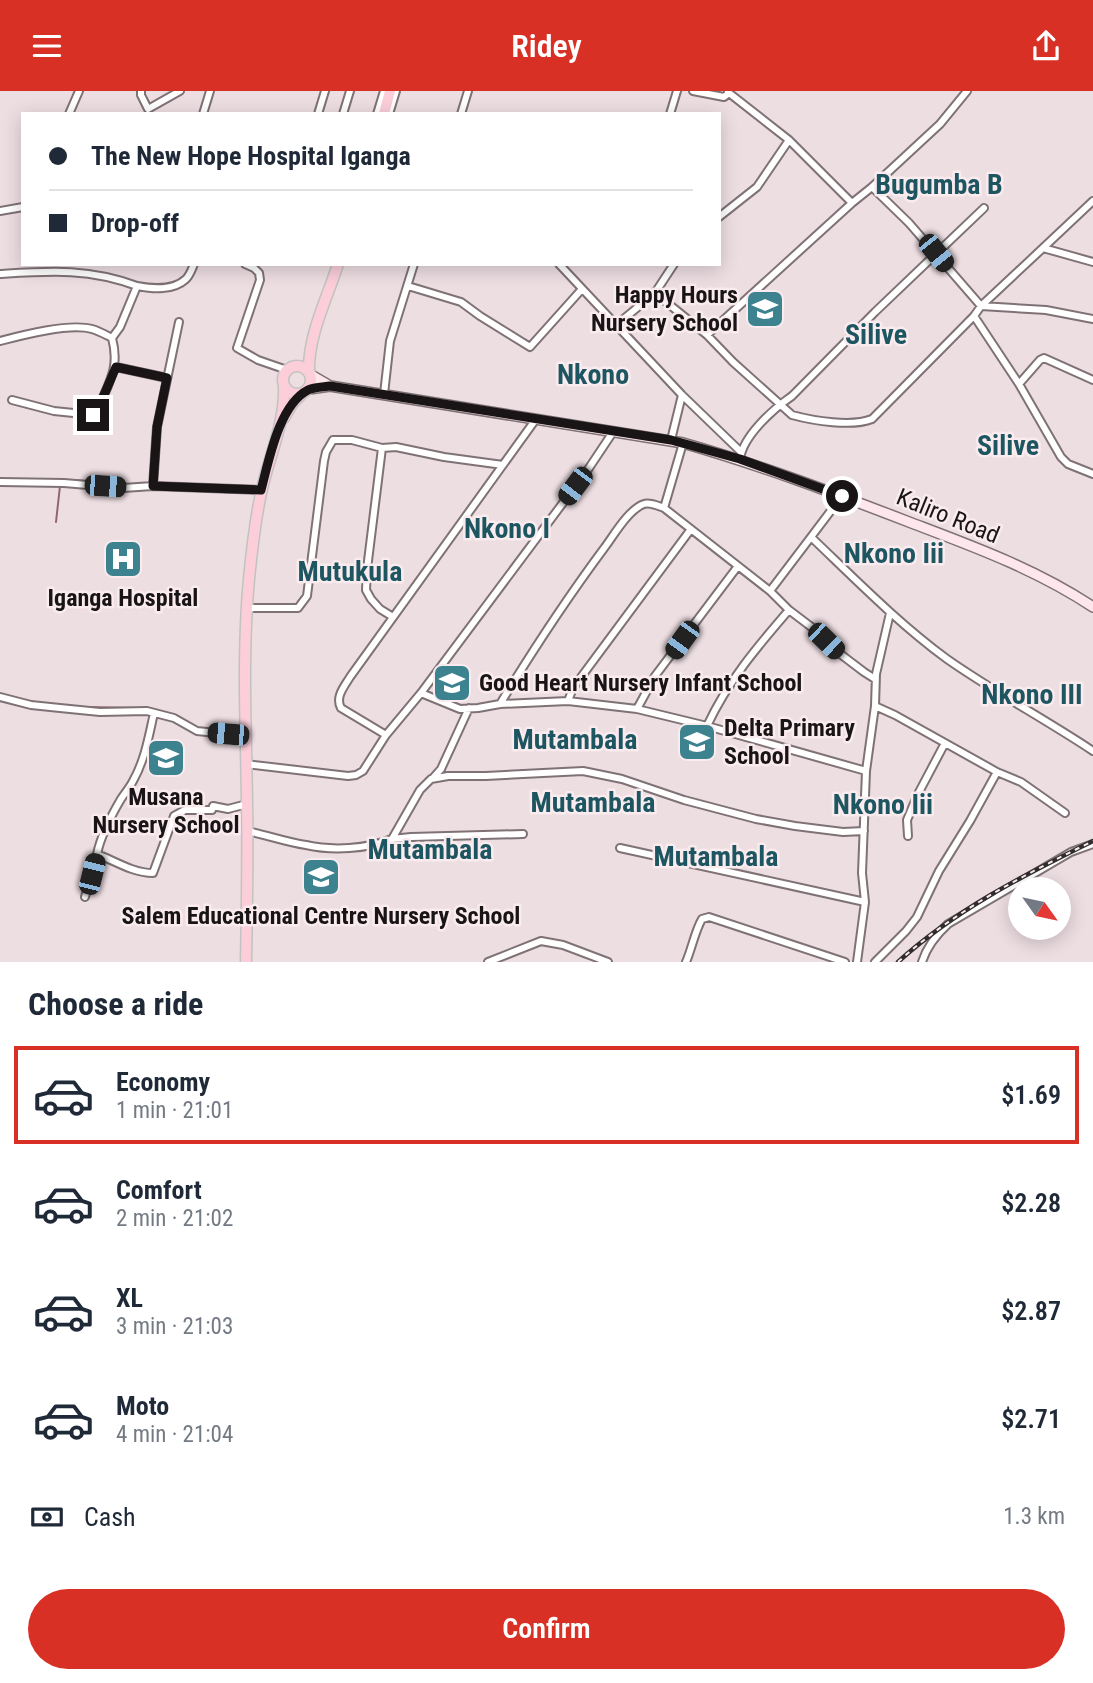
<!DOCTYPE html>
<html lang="en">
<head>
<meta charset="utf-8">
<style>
  body { margin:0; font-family:"Roboto Condensed",sans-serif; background:#f2f2f3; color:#1f2937; height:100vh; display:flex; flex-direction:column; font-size:26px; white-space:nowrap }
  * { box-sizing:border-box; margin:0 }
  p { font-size:23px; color:#747a83 }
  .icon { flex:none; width:38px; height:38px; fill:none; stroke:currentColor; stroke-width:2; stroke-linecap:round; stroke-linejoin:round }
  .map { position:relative; height:871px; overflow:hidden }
  .details { display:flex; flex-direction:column; background:#fff; flex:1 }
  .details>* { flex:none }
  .banner { position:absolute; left:21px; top:21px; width:700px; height:154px; border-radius:0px; box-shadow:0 4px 18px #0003; display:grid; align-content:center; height:154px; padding:0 28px; background:#fff }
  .needle { width:46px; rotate:123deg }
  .fabs { position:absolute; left:1008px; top:786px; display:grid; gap:14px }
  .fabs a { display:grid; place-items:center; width:63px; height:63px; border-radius:50%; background:#fff; box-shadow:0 4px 18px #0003; font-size:35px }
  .end { position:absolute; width:32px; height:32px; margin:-16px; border:9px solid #191516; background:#fff; box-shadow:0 0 0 4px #fff }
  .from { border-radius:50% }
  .car { position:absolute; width:21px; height:42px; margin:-21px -10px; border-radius:9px; box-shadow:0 0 5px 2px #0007; background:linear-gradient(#222 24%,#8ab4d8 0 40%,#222 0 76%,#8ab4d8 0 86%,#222 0) }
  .banner b { display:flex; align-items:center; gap:24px; height:66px; font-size:26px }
  .banner b+b { border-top:2px solid #e0e1e3 }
  .banner i { width:18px; height:18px; background:#1f2937 }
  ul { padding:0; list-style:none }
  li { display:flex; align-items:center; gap:21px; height:98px; margin:0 14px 10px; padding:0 14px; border:4px solid transparent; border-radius:0px }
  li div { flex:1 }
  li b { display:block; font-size:26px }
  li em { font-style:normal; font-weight:600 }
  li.on { border-color:#d93025 }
  li>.icon { width:63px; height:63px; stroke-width:1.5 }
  h2 { padding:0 28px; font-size:32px; line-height:84px }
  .pay { display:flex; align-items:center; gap:18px; height:77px; padding:0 28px; font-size:26px }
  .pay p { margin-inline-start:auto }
  .cta { display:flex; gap:14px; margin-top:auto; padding:14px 28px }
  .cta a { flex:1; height:80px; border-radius:42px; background:#d93025; color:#fff; font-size:28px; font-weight:600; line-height:80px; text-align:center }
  header { display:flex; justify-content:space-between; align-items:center; height:91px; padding:0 28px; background:#d93025; color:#fff; font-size:32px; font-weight:600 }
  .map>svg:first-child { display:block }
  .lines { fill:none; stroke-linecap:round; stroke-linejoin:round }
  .stream { stroke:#8f6670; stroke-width:2 }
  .street-casing { stroke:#7f7275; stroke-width:10 }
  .secondary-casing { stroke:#7f7275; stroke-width:12 }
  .primary-casing { stroke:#c3c2c2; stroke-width:13 }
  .street { stroke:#fff; stroke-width:6 }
  .secondary { stroke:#fde7ed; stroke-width:9 }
  .primary { stroke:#fbceda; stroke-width:10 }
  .rail-casing { stroke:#312c2d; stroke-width:4.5 }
  .rail { stroke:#faebef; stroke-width:2; stroke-dasharray:5; stroke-linecap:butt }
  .route { stroke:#191516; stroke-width:9 }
  .labels { text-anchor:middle; stroke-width:5; stroke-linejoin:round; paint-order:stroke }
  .poi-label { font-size:24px; font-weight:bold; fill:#191516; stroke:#faebef }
  .street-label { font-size:24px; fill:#191516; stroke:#faebef }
  .quarter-label { font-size:28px; font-weight:bold; fill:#1d5660; stroke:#faebef }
</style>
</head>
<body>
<header><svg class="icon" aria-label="menu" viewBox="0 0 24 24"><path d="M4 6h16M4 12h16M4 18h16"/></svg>Ridey<svg class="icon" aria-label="share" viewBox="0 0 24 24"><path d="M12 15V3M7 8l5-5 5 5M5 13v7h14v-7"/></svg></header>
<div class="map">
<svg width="1093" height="871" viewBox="0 0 1093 871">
  <rect width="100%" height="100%" fill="#eddee2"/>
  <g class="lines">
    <path class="stream" d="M 37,388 L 46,389
      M 71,389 L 101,391
      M 185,399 L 240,402
      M 56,431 L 60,395
      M 85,616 L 140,617
      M 156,619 L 163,621"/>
    <defs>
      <path id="street" d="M 141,0 L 141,4 L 148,18 L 180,0
        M 693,0 L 724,6 L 729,2
        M 728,0 L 729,2 L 789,49 L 852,112
        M 69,23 L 79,0
        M 203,23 L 210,0
        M 318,23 L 325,0
        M 343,23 L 350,0
        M 377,23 L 384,0
        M 389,23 L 396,0
        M 461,23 L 468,0
        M 670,23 L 677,0
        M 872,96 L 940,33 L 967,0
        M 0,120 L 23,116
        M 719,126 L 757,96 L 789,49
        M 1043,157 L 1093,110
        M 245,173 L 254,177 L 259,182 L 260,189 L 237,257 L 258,269 L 287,279
        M 559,173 L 682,304 L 741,361
        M 0,183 C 50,180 89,177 137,195
        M 408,195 L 461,211 L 480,225 L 530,256 L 582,198
        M 655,202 L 707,244 L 733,271 L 792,324 C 814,330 852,336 872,328 L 974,225 L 981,215 L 1043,157 L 1093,171
        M 974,225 L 1019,293 L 1061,366 L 1068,373 L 1093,383
        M 615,235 L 655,202 L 674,173
        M 707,244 L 852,112 L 872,96 L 909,132 L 981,215 L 1046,219 L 1093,228
        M 112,247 L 120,236 L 137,195 C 153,198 173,200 186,188 C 190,184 192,178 194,173
        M 0,250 C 23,244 69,232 92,238 C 99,240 106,244 112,247 C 120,277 109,291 98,318 L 93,324 L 54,320 L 12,309
        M 116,276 L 167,287
        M 1019,293 L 1040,269 L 1044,267 L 1093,289
        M 384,303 L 390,250 L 414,173
        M 671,349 L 682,304
        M 740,368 C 743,345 773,318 792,305 L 875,221 L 984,117
        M 0,391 L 64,392 L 123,397 L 153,395 L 261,399
        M 153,395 L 157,336 L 179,231
        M 842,405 L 811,446 C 855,488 898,532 947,568 C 994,601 1045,628 1093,660
        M 664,417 L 683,352
        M 770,500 L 811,446
        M 247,517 L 298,517 L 307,505 L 324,370 L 326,361 L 333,349 L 352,349 L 382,357
        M 393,526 L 380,518 L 371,508 L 366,499 L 367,478 L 382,357 L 396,356 L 444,366 L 503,374
        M 421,602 L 460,618 L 478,617 L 500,613 L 568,610 L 637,618 L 707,635 L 866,680
        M 0,606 L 31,614 L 60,617 L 100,621 L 147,620 L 174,627 L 197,640 L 245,645
        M 568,610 L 573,597 L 691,438
        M 500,613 C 533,559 567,507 605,456 C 614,444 629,418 644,413 C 650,411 658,415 664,417 L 770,500 L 789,519 L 814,538 L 839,562 L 864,581 L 875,588
        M 875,615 L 895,624 L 997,681 L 1021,691 L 1065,722
        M 637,618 L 655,585 L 738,475
        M 154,622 C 149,644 145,669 133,690 C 130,696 125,702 121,708 C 111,725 101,744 97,763 C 115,770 133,782 153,782 L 174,725 L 185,719 L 212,719 L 213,715 L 228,718 L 247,713
        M 707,635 C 728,590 757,556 789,519
        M 386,644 L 341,617 C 335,606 344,596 350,586 L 536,328
        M 246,673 L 348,685 L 356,684 L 363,680 L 386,644 L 421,602 L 589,377 L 613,341
        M 433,687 L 441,678 L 469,617
        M 247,740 C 267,744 286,751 306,754 C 333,760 366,758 392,748 L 420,699 L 431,688 L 448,685 L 486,685 L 583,680 L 622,688 L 684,709 L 756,728 L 795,735 L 843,741 L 864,740
        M 908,745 L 907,729 L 918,703 L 945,652
        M 392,748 L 411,746 L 523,743
        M 620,757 L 865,811
        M 85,806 L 97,763
        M 488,871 L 541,850 L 563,854 L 608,871
        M 686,871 C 692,857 695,840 702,828 L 709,826 L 845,871
        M 857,871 L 865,811 L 862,782 L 866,680 L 875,615 L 876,583 L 890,522
        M 875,871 L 906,840 L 917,826 L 939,780 L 970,730 L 997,681
        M 922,871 C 927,855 936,844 948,833 L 1071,761 L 1093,753"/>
      <path id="secondary" d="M 311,284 L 330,295
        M 309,298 L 330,295 L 683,352 C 760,374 834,402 909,431 C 972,455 1036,478 1093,516"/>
      <path id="primary" d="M 384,23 L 390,0
        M283 289a14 14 0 1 1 28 0a14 14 0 1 1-28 0Z
        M 309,281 C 308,244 327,208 338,173
        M 284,327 L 292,313 L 302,303
        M 246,871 C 247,818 248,764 247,711 C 246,637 242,562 249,488 C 252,457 255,428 262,398 C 270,362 285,333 284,295"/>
    </defs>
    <use href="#street" class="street-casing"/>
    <use href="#secondary" class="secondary-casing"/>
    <use href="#primary" class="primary-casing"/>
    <use href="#street" class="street"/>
    <use href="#secondary" class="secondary"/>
    <use href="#primary" class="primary"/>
    <defs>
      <path id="rail" d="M 898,871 C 955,819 1024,784 1093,750"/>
    </defs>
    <use href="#rail" class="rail-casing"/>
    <use href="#rail" class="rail"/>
  </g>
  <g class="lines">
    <path class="route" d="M 93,324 L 98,318 L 116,276 L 167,287 L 157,336 L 153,395 L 261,399 C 269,369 279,314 308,299 C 314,296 323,296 330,295 L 671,349 L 740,368 L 842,405"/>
  </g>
  <defs>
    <symbol id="school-square" viewBox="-11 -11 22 22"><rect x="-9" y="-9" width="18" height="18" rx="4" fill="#3d828f" stroke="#faebef"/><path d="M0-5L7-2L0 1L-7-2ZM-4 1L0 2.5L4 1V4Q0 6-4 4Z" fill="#fff"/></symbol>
    <symbol id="hospital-square" viewBox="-11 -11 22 22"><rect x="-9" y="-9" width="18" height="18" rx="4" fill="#3d828f" stroke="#faebef"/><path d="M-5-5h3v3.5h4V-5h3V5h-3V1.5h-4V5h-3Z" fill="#fff"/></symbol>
  </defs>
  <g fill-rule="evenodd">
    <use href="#school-square" x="743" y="196" width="44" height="44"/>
    <use href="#hospital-square" x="101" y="446" width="44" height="44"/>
    <use href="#school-square" x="430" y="570" width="44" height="44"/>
    <use href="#school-square" x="675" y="629" width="44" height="44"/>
    <use href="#school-square" x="144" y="645" width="44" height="44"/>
    <use href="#school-square" x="299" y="764" width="44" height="44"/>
  </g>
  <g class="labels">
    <g class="poi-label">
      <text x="738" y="212" text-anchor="end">Happy Hours<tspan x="738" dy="28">Nursery School</tspan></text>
      <text x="123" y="515">Iganga Hospital</text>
      <text x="479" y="600" text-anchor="start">Good Heart Nursery Infant School</text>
      <text x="724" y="645" text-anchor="start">Delta Primary<tspan x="724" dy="28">School</tspan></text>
      <text x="166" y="714">Musana<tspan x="166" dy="28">Nursery School</tspan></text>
      <text x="321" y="833">Salem Educational Centre Nursery School</text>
    </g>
    <g class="street-label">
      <text transform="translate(948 425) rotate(22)" y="8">Kaliro Road</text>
    </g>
    <g class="quarter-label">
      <text x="939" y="103">Bugumba B</text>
      <text x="876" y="253">Silive</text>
      <text x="593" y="293">Nkono</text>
      <text x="1008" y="364">Silive</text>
      <text x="507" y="447">Nkono I</text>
      <text x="894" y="472">Nkono Iii</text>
      <text x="350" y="490">Mutukula</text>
      <text x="1032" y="613">Nkono III</text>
      <text x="575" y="658">Mutambala</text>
      <text x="593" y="721">Mutambala</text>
      <text x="883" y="723">Nkono Iii</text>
      <text x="430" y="768">Mutambala</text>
      <text x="716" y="775">Mutambala</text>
    </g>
  </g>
</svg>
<div class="fabs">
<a><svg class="needle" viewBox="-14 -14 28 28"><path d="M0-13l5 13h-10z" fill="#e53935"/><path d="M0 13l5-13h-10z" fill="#747a83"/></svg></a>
</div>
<i class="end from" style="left:842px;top:405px"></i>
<i class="end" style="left:93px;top:324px"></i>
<i class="car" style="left:936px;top:162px;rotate:141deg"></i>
<i class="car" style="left:105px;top:395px;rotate:94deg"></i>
<i class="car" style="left:575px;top:395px;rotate:217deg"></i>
<i class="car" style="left:682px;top:549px;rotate:216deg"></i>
<i class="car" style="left:826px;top:550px;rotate:134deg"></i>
<i class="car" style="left:228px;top:643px;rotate:275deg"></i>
<i class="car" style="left:92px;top:783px;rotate:14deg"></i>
<div class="banner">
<b><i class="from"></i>The New Hope Hospital Iganga</b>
<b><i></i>Drop-off</b>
</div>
</div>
<section class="details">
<h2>Choose a ride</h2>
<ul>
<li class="on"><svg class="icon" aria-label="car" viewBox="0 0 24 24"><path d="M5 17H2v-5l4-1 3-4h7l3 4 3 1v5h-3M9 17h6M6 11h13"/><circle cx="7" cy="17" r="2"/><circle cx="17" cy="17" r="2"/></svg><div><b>Economy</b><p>1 min · 21:01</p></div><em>$1.69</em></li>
<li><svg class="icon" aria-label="car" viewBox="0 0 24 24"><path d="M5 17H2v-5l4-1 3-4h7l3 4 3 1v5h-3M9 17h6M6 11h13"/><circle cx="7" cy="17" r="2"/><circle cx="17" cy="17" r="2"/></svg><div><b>Comfort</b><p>2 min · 21:02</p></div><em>$2.28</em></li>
<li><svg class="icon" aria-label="car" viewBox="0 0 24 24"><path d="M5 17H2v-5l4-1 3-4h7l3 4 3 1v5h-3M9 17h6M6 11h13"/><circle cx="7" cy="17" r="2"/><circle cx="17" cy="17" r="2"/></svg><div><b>XL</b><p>3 min · 21:03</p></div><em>$2.87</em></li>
<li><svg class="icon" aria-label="car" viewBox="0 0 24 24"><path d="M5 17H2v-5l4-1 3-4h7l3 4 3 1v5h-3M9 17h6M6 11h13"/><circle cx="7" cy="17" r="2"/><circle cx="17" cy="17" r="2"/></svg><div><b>Moto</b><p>4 min · 21:04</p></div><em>$2.71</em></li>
</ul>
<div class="pay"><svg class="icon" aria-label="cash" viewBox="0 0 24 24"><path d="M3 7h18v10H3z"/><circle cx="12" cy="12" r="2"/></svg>Cash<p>1.3 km</p></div>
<div class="cta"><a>Confirm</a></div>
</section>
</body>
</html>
